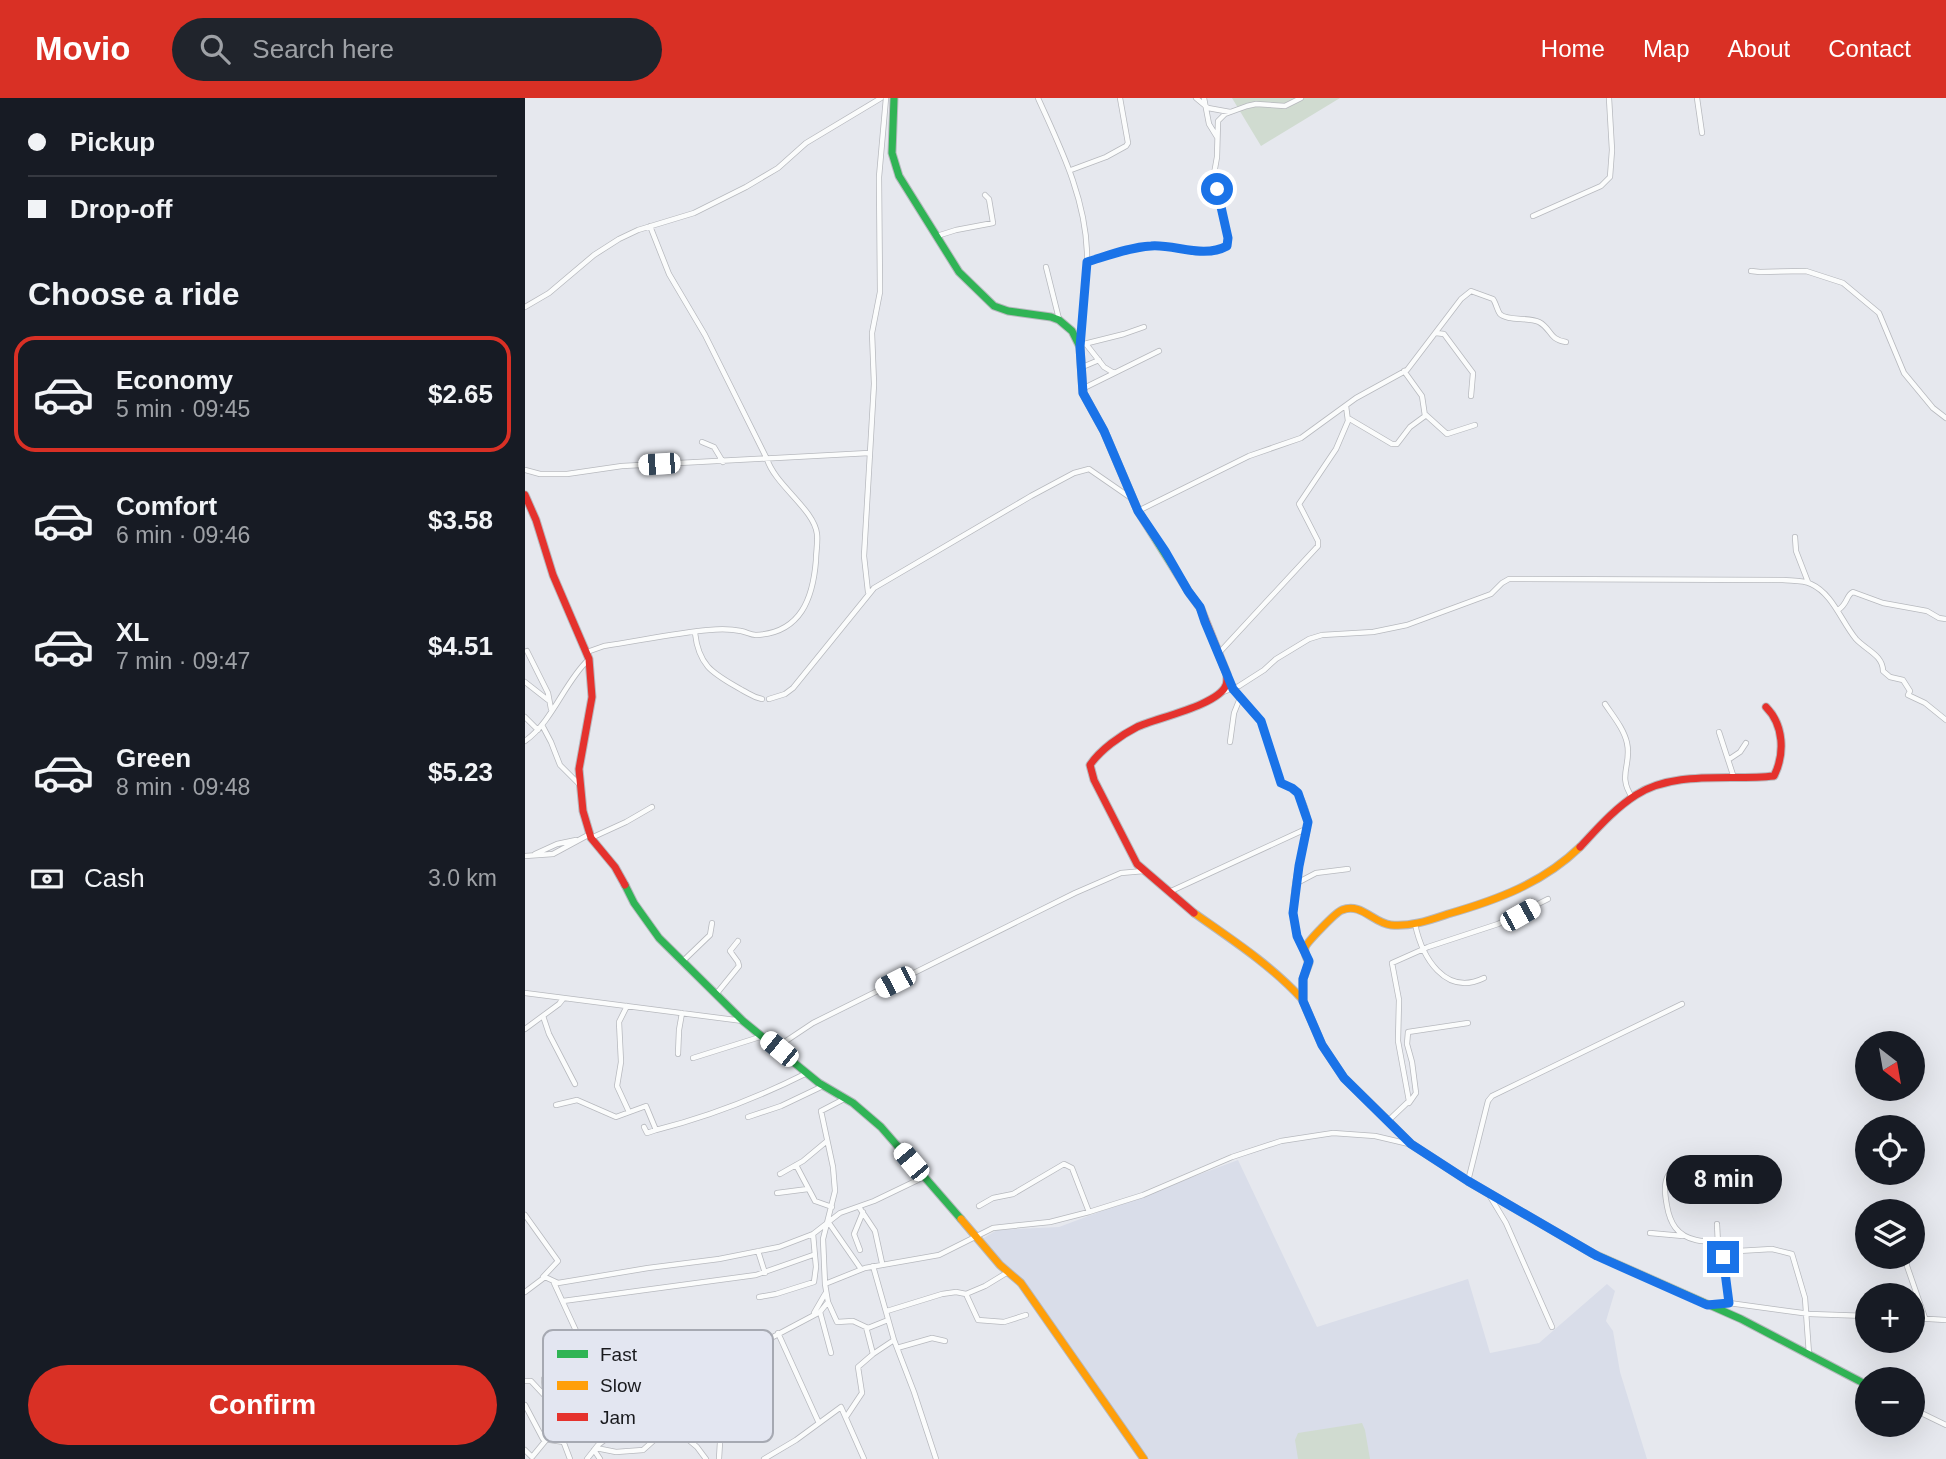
<!DOCTYPE html>
<html lang="en">
<head>
<meta charset="utf-8">
<style>
  body { margin:0; font-family:Helvetica,sans-serif; background:#20242c; color:#f1f3f6; height:100vh; display:flex; flex-direction:column; font-size:26px; white-space:nowrap }
  * { box-sizing:border-box; margin:0 }
  p { font-size:23px; color:#9ea1a6 }
  .icon { flex:none; width:38px; height:38px; fill:none; stroke:currentColor; stroke-width:2; stroke-linecap:round; stroke-linejoin:round }
  .map { position:relative; flex:1; overflow:hidden }
  .details { display:flex; flex-direction:column; background:#171b24; width:525px }
  .details>* { flex:none }
  .top-card { display:grid; align-content:center; height:154px; padding:0 28px; background:#171b24 }
  .needle { width:46px; rotate:149deg }
  .fabs { position:absolute; left:1330px; top:933px; display:grid; gap:14px }
  .fabs a { display:grid; place-items:center; width:70px; height:70px; border-radius:50%; background:#171b24; box-shadow:0 7px 28px #0002; font-size:35px }
  .end { position:absolute; width:32px; height:32px; margin:-16px; border:9px solid #1a73e8; background:#fff; box-shadow:0 0 0 4px #fff }
  .from { border-radius:50% }
  .bubble { position:absolute; height:49px; border-radius:24px; background:#171b24; box-shadow:0 7px 28px #0002; font-size:23px; font-weight:800; line-height:49px; text-align:center }
  .car { position:absolute; width:21px; height:42px; margin:-21px -10px; border-radius:9px; box-shadow:0 0 5px 2px #0007; background:linear-gradient(#fff 24%,#345 0 40%,#fff 0 76%,#345 0 86%,#fff 0) }
  .top-card b { display:flex; align-items:center; gap:24px; height:66px; font-size:26px }
  .top-card b+b { border-top:2px solid #363941 }
  .top-card i { width:18px; height:18px; background:#f1f3f6 }
  ul { padding:0; list-style:none }
  li { display:flex; align-items:center; gap:21px; height:116px; margin:0 14px 10px; padding:0 14px; border:4px solid transparent; border-radius:21px }
  li div { flex:1 }
  li b { display:block; font-size:26px }
  li em { font-style:normal; font-weight:800 }
  li.on { border-color:#d93025 }
  li>.icon { width:63px; height:63px; stroke-width:1.5 }
  h2 { padding:0 28px; font-size:32px; line-height:84px }
  .pay { display:flex; align-items:center; gap:18px; height:77px; padding:0 28px; font-size:26px }
  .pay p { margin-inline-start:auto }
  .primary-button { display:flex; gap:14px; margin-top:auto; padding:14px 28px }
  .primary-button a { flex:1; height:80px; border-radius:42px; background:#d93025; color:#fff; font-size:28px; font-weight:800; line-height:80px; text-align:center }
  header { display:flex; align-items:center; gap:42px; box-sizing:border-box; height:98px; padding:0 35px; background:#d93025; color:#fff }
  header strong { font-size:33px }
  nav { display:flex; gap:38px; margin-inline-start:auto; font-size:24px }
  .search { width:490px; height:63px; background:#20242c; display:flex; align-items:center; gap:18px; box-sizing:border-box; padding:0 24px; border-radius:38px; color:#9ea1a6; font-size:26px }
  main { display:flex; flex:1; min-height:0 }
  .map>svg:first-child { display:block }
  .built { fill:#d9dde9 }
  .green { fill:#d0dbd0 }
  .lines { fill:none; stroke-linecap:round; stroke-linejoin:round }
  .street-casing { stroke:#b7b9be; stroke-width:6 }
  .fast-casing { stroke:#b7b9be; stroke-width:9 }
  .slow-casing { stroke:#b7b9be; stroke-width:9 }
  .jam-casing { stroke:#b7b9be; stroke-width:9 }
  .street { stroke:#fbfcfc; stroke-width:4.5 }
  .fast { stroke:#30b455; stroke-width:7 }
  .slow { stroke:#ff9f0a; stroke-width:7 }
  .jam { stroke:#e5322d; stroke-width:7 }
  .route { stroke:#1a73e8; stroke-width:9 }
  .key { fill:#e3e6f1; stroke:#a6a9b2; stroke-width:2 }
  .key-label { font-size:19px; fill:#191a1e }
</style>
</head>
<body>
<header>
<strong>Movio</strong>
<div class="search"><svg class="icon" aria-label="search" viewBox="0 0 24 24"><circle cx="10" cy="10" r="6"/><path d="M15 15l6 6"/></svg>Search here</div>
<nav><a>Home</a><a>Map</a><a>About</a><a>Contact</a></nav>
</header>
<main>
<section class="details">
<div class="top-card">
<b><i class="from"></i>Pickup</b>
<b><i></i>Drop-off</b>
</div>
<h2>Choose a ride</h2>
<ul>
<li class="on"><svg class="icon" aria-label="car" viewBox="0 0 24 24"><path d="M5 17H2v-5l4-1 3-4h7l3 4 3 1v5h-3M9 17h6M6 11h13"/><circle cx="7" cy="17" r="2"/><circle cx="17" cy="17" r="2"/></svg><div><b>Economy</b><p>5 min · 09:45</p></div><em>$2.65</em></li>
<li><svg class="icon" aria-label="car" viewBox="0 0 24 24"><path d="M5 17H2v-5l4-1 3-4h7l3 4 3 1v5h-3M9 17h6M6 11h13"/><circle cx="7" cy="17" r="2"/><circle cx="17" cy="17" r="2"/></svg><div><b>Comfort</b><p>6 min · 09:46</p></div><em>$3.58</em></li>
<li><svg class="icon" aria-label="car" viewBox="0 0 24 24"><path d="M5 17H2v-5l4-1 3-4h7l3 4 3 1v5h-3M9 17h6M6 11h13"/><circle cx="7" cy="17" r="2"/><circle cx="17" cy="17" r="2"/></svg><div><b>XL</b><p>7 min · 09:47</p></div><em>$4.51</em></li>
<li><svg class="icon" aria-label="car" viewBox="0 0 24 24"><path d="M5 17H2v-5l4-1 3-4h7l3 4 3 1v5h-3M9 17h6M6 11h13"/><circle cx="7" cy="17" r="2"/><circle cx="17" cy="17" r="2"/></svg><div><b>Green</b><p>8 min · 09:48</p></div><em>$5.23</em></li>
</ul>
<div class="pay"><svg class="icon" aria-label="cash" viewBox="0 0 24 24"><path d="M3 7h18v10H3z"/><circle cx="12" cy="12" r="2"/></svg>Cash<p>3.0 km</p></div>
<div class="primary-button"><a>Confirm</a></div>
</section>
<div class="map">
<svg width="1421" height="1361" viewBox="0 0 1421 1361">
  <rect width="100%" height="100%" fill="#e6e8ee"/>
  <path class="built" d="M 713,1062 L 792,1229 L 943,1181 L 965,1255 L 1014,1245 L 1082,1186 L 1090,1193 L 1081,1223 L 1088,1233 L 1095,1274 L 1122,1361 L 625,1361 L 457,1141 L 472,1132 L 534,1129 Z"/>
  <path class="green" d="M 707,0 L 815,0 L 736,48 Z
    M 837,1325 L 840,1332 L 845,1361 L 773,1361 L 770,1342 L 773,1335 Z"/>
  <g class="lines">
    <defs>
      <path id="street" d="M 513,0 C 535,49 560,98 562,154 C 563,182 557,216 555,245
        M 671,0 L 683,10 L 705,14
        M 679,0 L 684,26 L 692,39
        M 1172,0 L 1177,35
        M 546,72 L 581,59 L 601,48 L 603,45 L 595,0
        M 1008,118 L 1076,88 L 1085,79 L 1087,52 L 1084,0
        M 412,138 L 431,132 L 468,125 L 464,101 L 460,97
        M 562,164 C 582,158 605,149 626,148 C 650,146 678,160 702,148 L 703,140 L 689,76 L 692,59 L 693,23 L 700,16 L 722,8 L 731,6 L 760,8 L 776,0
        M 521,169 L 534,221
        M 1226,173 L 1235,174 L 1281,173 L 1318,185 L 1354,215 L 1379,275 L 1408,310 L 1421,320
        M 0,209 L 24,195 L 69,157 L 94,141 L 113,132 L 169,115 L 221,89 L 253,70 L 281,45 L 356,0
        M 911,235 L 919,236 L 948,275 L 946,298
        M 561,246 L 579,269 L 589,275
        M 555,247 L 599,236 L 619,229
        M 555,270 L 574,262
        M 557,291 L 634,253
        M 901,317 L 922,336 L 950,327
        M 823,320 L 867,346 L 872,346 L 885,329 L 900,318 L 897,298 L 879,273
        M 177,344 L 189,349 L 198,364
        M 0,372 L 15,376 L 42,376 L 97,368 L 344,355
        M 613,413 L 724,358 L 776,340 L 831,300 L 882,272 L 936,201 L 946,193 L 968,201 C 971,205 972,212 975,216 C 982,223 1004,219 1014,224 C 1027,231 1023,241 1041,244
        M 1270,439 L 1271,453 L 1283,484
        M 343,494 L 339,458 L 349,286 L 347,235 L 355,194 L 354,79 L 361,0
        M 1313,512 C 1323,506 1321,497 1328,494 L 1358,505 L 1402,513 L 1414,520 L 1421,521
        M 170,535 C 174,570 190,576 217,592 C 225,596 227,599 237,601
        M 2,553 L 23,595 L 26,611
        M 62,554 L 79,548 C 113,543 150,535 184,532 C 194,531 206,531 216,533 C 222,534 225,537 231,537 C 276,535 288,500 291,462 C 291,454 293,444 292,436 C 289,411 250,387 242,361 L 180,237 L 144,176 L 125,128
        M 693,556 L 793,448 L 793,443 L 774,406 L 811,351 L 823,323 L 821,308
        M 703,580 L 708,591 L 736,625 L 756,685 C 761,688 766,688 770,692 C 778,699 784,718 783,728 C 782,739 778,750 775,760 C 768,790 763,824 778,851
        M 0,584 L 23,602
        M 698,594 L 714,588 L 739,572 L 751,561 L 784,541 L 797,537 L 848,534 L 882,527 L 966,496 L 977,485 L 984,481 L 1258,482 C 1266,483 1278,482 1286,486 C 1308,496 1316,523 1331,541 C 1341,552 1358,557 1358,573 L 1365,579 L 1378,582 L 1385,593 L 1383,597 L 1400,605 L 1421,622
        M 244,601 L 260,596 L 268,590 L 349,490 L 506,398 L 549,375 L 564,371 L 606,400
        M 1080,606 C 1088,618 1099,631 1102,645 C 1107,667 1092,677 1107,699
        M 0,619 L 13,632
        M 17,627 L 26,644 L 35,667 L 55,687
        M 1194,634 L 1209,680
        M 0,643 C 28,623 39,585 63,562
        M 705,644 L 709,615 L 715,600
        M 1203,662 L 1215,654 L 1221,645
        M 66,740 L 101,724 L 127,709
        M 10,756 L 32,746 L 51,742
        M 0,758 L 28,756 L 65,736
        M 772,785 L 791,775 L 823,771
        M 644,794 L 783,730
        M 890,826 C 897,859 920,899 959,880
        M 158,863 L 185,837 L 187,825
        M 0,895 L 218,923
        M 192,895 L 214,868 L 213,864 L 205,853 L 213,843
        M 102,908 L 94,924 L 96,964 L 92,988 L 104,1014
        M 18,918 L 24,936 L 50,986
        M 0,931 L 34,906 L 38,901
        M 254,951 L 261,943 L 288,925 L 550,795 L 596,775 L 619,773
        M 153,956 L 154,932 L 157,915
        M 168,960 L 238,938
        M 884,1005 L 891,995 L 887,964 L 882,946 L 883,934 L 943,925
        M 31,1007 L 52,1002 L 91,1019 L 121,1008 L 131,1032 C 183,1019 234,999 282,975
        M 223,1019 L 256,1008 L 298,988
        M 863,1023 L 884,1003 L 873,943 L 874,902 L 867,865 L 903,849 L 973,826 L 1023,801
        M 119,1029 L 122,1035 L 131,1032
        M 271,1067 L 290,1103 L 307,1109
        M 1161,1071 L 1144,1076 C 1138,1085 1140,1097 1142,1108 C 1145,1125 1152,1138 1171,1142 C 1179,1144 1186,1143 1193,1147 L 1200,1164 L 1204,1205
        M 255,1076 L 278,1063 L 302,1043
        M 943,1083 L 963,1003 L 967,998 L 1157,906
        M 252,1095 L 283,1091
        M 963,1095 L 981,1125 L 1027,1229
        M 454,1108 L 468,1100 L 488,1096 L 539,1066 L 547,1070 L 564,1114
        M 334,1109 L 350,1133 L 357,1165
        M 0,1117 L 33,1163 L 18,1179
        M 304,1125 L 336,1171
        M 1192,1126 L 1193,1146
        M 1125,1135 L 1158,1138
        M 335,1152 L 329,1136 L 338,1114
        M 233,1153 L 240,1175
        M 1196,1154 L 1247,1151 L 1267,1156 L 1280,1200 L 1284,1256
        M 1381,1158 L 1382,1168 L 1400,1220
        M 348,1168 L 369,1242 L 389,1294 L 411,1361
        M 29,1185 L 70,1274 L 77,1282 L 83,1298
        M 300,1186 L 298,1141 L 310,1093 L 308,1069 L 296,1013 L 321,1000
        M 0,1194 L 20,1179 L 33,1185 L 123,1170 L 194,1161 L 254,1149 L 288,1136 L 315,1115 L 349,1103 L 399,1079
        M 441,1196 L 453,1222 L 479,1224 L 501,1217
        M 234,1199 L 251,1196 L 289,1184 L 291,1169 L 288,1136
        M 38,1203 L 231,1177 L 288,1157
        M 303,1204 L 312,1224 L 328,1223 L 343,1230 L 363,1222
        M 1186,1206 L 1204,1205 L 1285,1216 L 1342,1218
        M 362,1213 L 417,1196 L 431,1194 L 441,1196 L 460,1188 L 483,1174
        M 295,1214 L 306,1255
        M 289,1215 L 300,1196
        M 1388,1220 L 1421,1222
        M 253,1235 L 293,1323
        M 372,1250 L 407,1240 L 420,1243
        M 348,1256 L 369,1242
        M 19,1281 L 20,1295 L 45,1361
        M 0,1283 L 6,1283 L 20,1298
        M 92,1286 L 109,1319
        M 0,1307 L 18,1341 L 39,1344
        M 1388,1311 L 1421,1327
        M 321,1319 L 337,1295 L 333,1269 L 348,1256 L 341,1229
        M 195,1321 C 208,1309 209,1293 213,1277
        M 71,1350 L 91,1354 L 118,1352 L 146,1327 L 172,1349 L 181,1361
        M 0,1352 L 7,1359 L 21,1342
        M 69,1352 L 75,1361
        M 62,1361 L 73,1347 L 133,1301 L 168,1270 L 179,1264 L 229,1249 L 295,1214 L 303,1204 L 300,1186 L 340,1170 L 414,1157 L 468,1130 L 525,1124 L 564,1114 L 618,1097 L 707,1059 L 756,1043 L 808,1035 L 850,1038 L 884,1046
        M 194,1361 L 196,1327 L 181,1293 L 183,1289 C 197,1284 222,1276 228,1261 C 229,1257 228,1253 229,1249
        M 239,1361 L 271,1342 L 316,1309 L 339,1361"/>
      <path id="fast" d="M 369,0 L 367,55 L 374,78 L 434,174 L 469,208 L 483,213 L 526,219 L 534,222 L 547,233 L 555,249 L 558,295 L 579,333 L 613,413 L 665,496
        M 100,787 L 109,805 L 134,840 L 218,923 L 294,985 L 328,1005 L 356,1029 L 436,1121
        M 1067,1155 L 1216,1221 L 1342,1287"/>
      <path id="slow" d="M 669,815 C 706,841 746,867 777,901
        M 869,1029 L 819,980 L 797,947 L 778,903 L 778,881 L 784,865 C 782,861 779,855 780,850 C 781,845 811,814 817,812 C 836,804 848,825 866,827 C 886,829 905,822 923,816 C 972,802 1018,785 1055,749
        M 436,1121 L 475,1167 L 496,1185 L 619,1361"/>
      <path id="jam" d="M 0,397 L 11,422 L 28,477 L 64,561 L 67,599 L 54,671 L 58,713 L 66,740 L 90,769 L 100,787
        M 665,496 L 676,511 L 702,576 C 702,579 702,585 701,587 C 694,607 631,620 612,629 C 596,637 575,652 565,667 L 569,682 L 612,766 L 669,815
        M 1055,749 C 1072,731 1089,711 1111,697 C 1150,672 1205,683 1249,678 C 1260,656 1259,627 1241,609
        M 869,1029 L 886,1046 L 943,1083 L 1067,1155"/>
    </defs>
    <use href="#street" class="street-casing"/>
    <use href="#fast" class="fast-casing"/>
    <use href="#slow" class="slow-casing"/>
    <use href="#jam" class="jam-casing"/>
    <use href="#street" class="street"/>
    <use href="#fast" class="fast"/>
    <use href="#slow" class="slow"/>
    <use href="#jam" class="jam"/>
  </g>
  <g class="lines">
    <path class="route" d="M 692,91 L 703,140 L 702,148 C 678,161 650,146 626,148 C 605,149 582,158 562,164 L 555,249 L 558,295 L 579,333 L 613,413 L 640,453 L 663,493 L 675,509 L 680,524 L 708,591 L 736,623 L 756,685 L 767,690 L 773,695 L 783,724 L 774,768 L 768,815 L 772,838 L 784,863 L 778,881 L 778,903 L 797,947 L 819,980 L 886,1046 L 943,1083 L 1072,1158 L 1182,1207 L 1204,1205 L 1198,1159"/>
  </g>
  <rect x="18" y="1232" width="230" height="112" rx="10" class="key"/>
  <rect x="32" y="1252" width="31" height="8" fill="#30b455"/>
  <rect x="32" y="1283" width="31" height="9" fill="#ff9f0a"/>
  <rect x="32" y="1315" width="31" height="8" fill="#e5322d"/>
  <g class="key-label">
    <text x="75" y="1263">Fast</text>
    <text x="75" y="1294">Slow</text>
    <text x="75" y="1326">Jam</text>
  </g>
</svg>
<div class="fabs">
<a><svg class="needle" viewBox="-14 -14 28 28"><path d="M0-13l5 13h-10z" fill="#e53935"/><path d="M0 13l5-13h-10z" fill="#9ea1a6"/></svg></a>
<a><svg class="icon" aria-label="locate" viewBox="0 0 24 24"><circle cx="12" cy="12" r="6"/><path d="M12 2v4M12 18v4M2 12h4M18 12h4"/></svg></a>
<a><svg class="icon" aria-label="layers" viewBox="0 0 24 24"><path d="M12 4l9 5-9 5-9-5zM3 14l9 5 9-5"/></svg></a>
<a>+</a>
<a>−</a>
</div>
<i class="end from" style="left:692px;top:91px"></i>
<i class="end" style="left:1198px;top:1159px"></i>
<div class="bubble" style="left:1141px;top:1057px;width:116px">8 min</div>
<i class="car" style="left:134px;top:366px;rotate:266deg"></i>
<i class="car" style="left:995px;top:817px;rotate:61deg"></i>
<i class="car" style="left:370px;top:884px;rotate:243deg"></i>
<i class="car" style="left:254px;top:951px;rotate:309deg"></i>
<i class="car" style="left:386px;top:1064px;rotate:320deg"></i>
</div>
</main>
</body>
</html>
